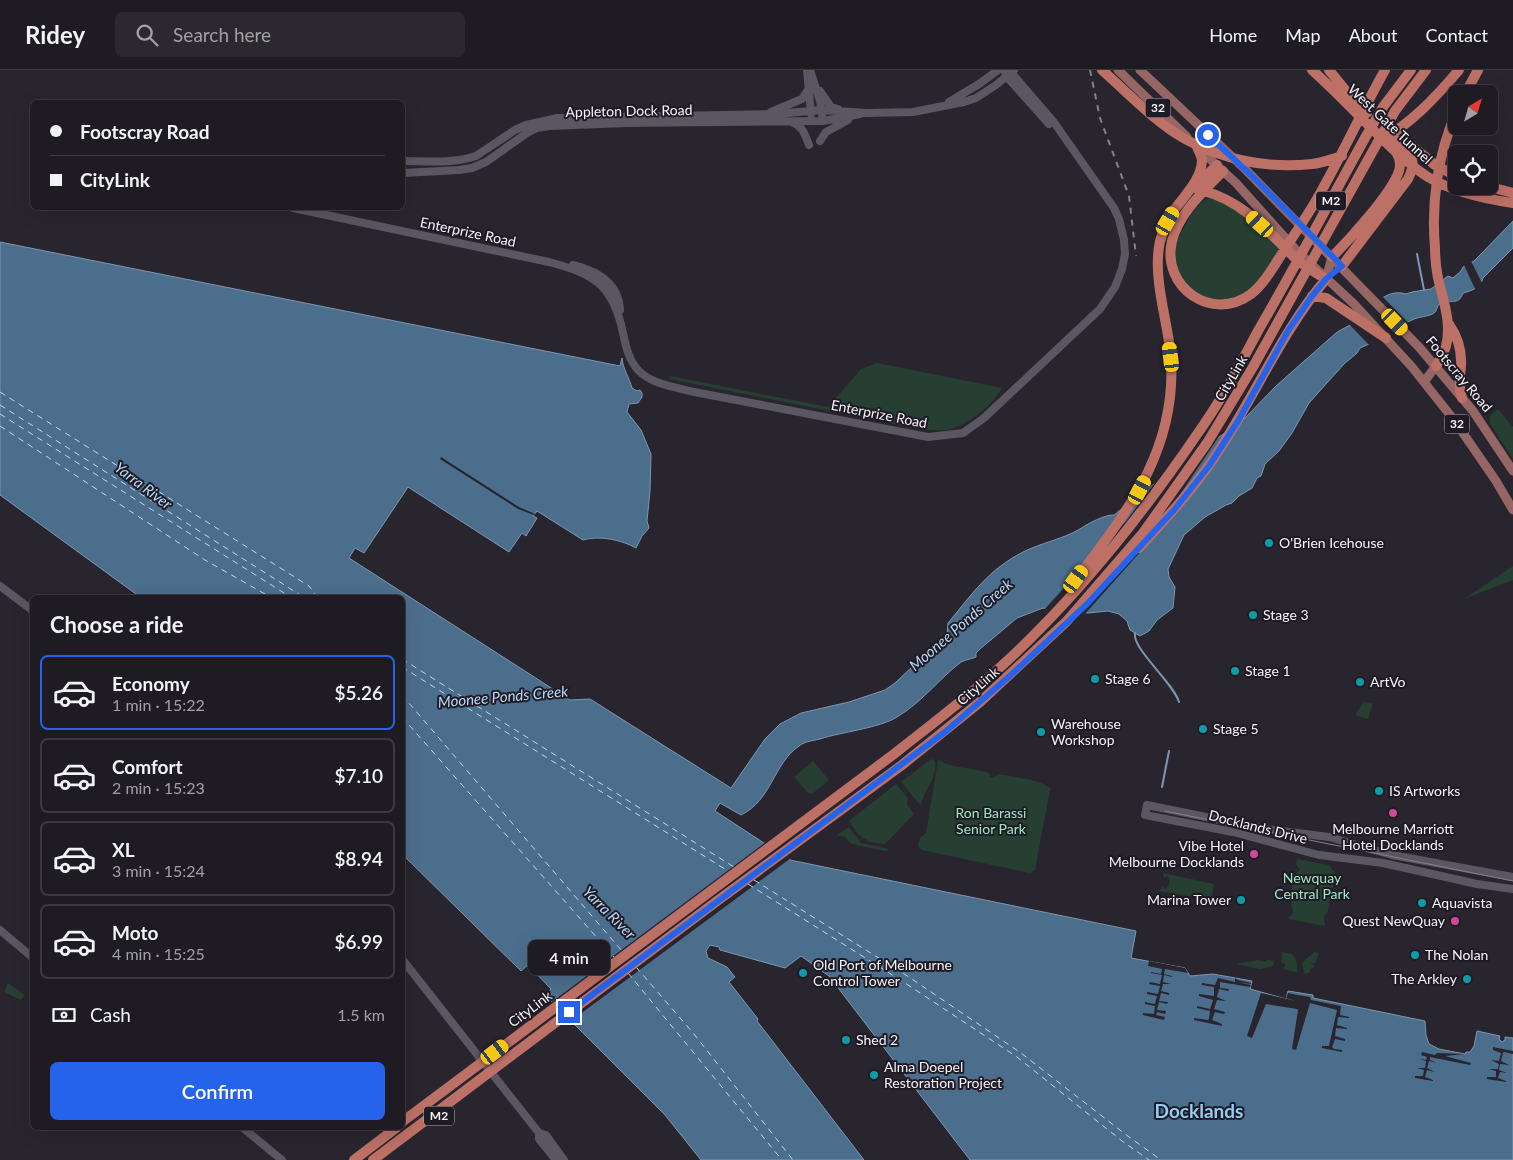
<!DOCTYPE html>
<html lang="en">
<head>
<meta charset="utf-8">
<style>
  body { margin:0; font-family:Lato,sans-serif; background:#2b292f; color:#f1f3f6; height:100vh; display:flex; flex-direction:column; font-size:19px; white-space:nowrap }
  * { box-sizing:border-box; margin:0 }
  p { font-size:16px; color:#a1a1a5 }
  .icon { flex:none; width:28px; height:28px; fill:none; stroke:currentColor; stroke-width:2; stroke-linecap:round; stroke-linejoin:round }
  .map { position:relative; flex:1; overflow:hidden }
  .side { position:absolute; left:30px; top:525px; width:375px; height:535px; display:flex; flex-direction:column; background:#1e1c22; border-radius:8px; box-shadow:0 5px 20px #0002,0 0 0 1px #3c3a40 }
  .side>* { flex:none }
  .banner { position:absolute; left:30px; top:30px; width:375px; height:110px; border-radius:8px; box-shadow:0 5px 20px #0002,0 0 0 1px #3c3a40; display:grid; align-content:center; height:110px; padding:0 20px; background:#1e1c22 }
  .needle { width:32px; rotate:37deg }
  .fabs { position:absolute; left:1448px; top:15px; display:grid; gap:10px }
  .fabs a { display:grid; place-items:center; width:50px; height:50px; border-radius:8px; background:#1e1c22; box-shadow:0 5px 20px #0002,0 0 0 1px #3c3a40; font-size:25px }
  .end { position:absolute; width:22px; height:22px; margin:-11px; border:6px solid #2563eb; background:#fff; box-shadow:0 0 0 2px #fff }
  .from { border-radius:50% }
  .bubble { position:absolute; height:35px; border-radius:8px; background:#1e1c22; box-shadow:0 5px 20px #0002,0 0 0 1px #3c3a40; font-size:16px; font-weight:600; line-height:35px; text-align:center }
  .car { position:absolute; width:15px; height:30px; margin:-15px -8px; border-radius:6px; box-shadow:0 0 4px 1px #0007; background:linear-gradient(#f5c518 24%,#345 0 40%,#f5c518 0 76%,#345 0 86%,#f5c518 0) }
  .banner b { display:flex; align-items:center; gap:18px; height:48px; font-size:19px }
  .banner b+b { border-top:1px solid #3c3a40 }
  .banner i { width:12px; height:12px; background:#f1f3f6 }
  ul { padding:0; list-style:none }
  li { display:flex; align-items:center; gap:15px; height:75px; margin:0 10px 8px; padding:0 10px; border:2px solid #3c3a40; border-radius:8px }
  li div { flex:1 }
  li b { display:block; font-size:19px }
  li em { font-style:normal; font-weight:600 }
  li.selected { border-color:#2563eb }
  li>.icon { width:45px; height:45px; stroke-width:1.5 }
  h2 { padding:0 20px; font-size:22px; line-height:60px }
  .pay { display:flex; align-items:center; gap:12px; height:55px; padding:0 20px; font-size:19px }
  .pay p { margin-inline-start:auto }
  .cta { display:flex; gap:10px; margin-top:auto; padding:10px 20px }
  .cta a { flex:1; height:58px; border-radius:8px; background:#2563eb; color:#fff; font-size:20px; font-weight:600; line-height:58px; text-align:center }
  header { display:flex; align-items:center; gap:30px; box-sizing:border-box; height:70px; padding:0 25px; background:#1e1c22; border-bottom:1px solid #3c3a40 }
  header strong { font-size:24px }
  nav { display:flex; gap:28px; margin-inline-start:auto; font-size:18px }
  .search { width:350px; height:45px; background:#2b292f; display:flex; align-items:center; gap:12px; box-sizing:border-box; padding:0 18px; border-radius:8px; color:#a1a1a5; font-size:19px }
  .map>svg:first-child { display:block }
  .green { fill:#263f32 }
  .water { fill:#4c6e8d; stroke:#7f96ae }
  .pier { fill:#28252e }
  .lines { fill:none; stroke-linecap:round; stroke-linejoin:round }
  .stream { stroke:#7f96ae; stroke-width:2 }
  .ferry { stroke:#b8d9f8; stroke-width:1; stroke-dasharray:6 5; stroke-linecap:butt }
  .secondary { stroke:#5a5662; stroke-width:8 }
  .primary { stroke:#956664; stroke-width:9 }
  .highway { stroke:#bd7066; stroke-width:10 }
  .tram { stroke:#84828a; stroke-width:1 }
  .rail { stroke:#84828a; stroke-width:2; stroke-dasharray:6 6; stroke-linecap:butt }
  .route { stroke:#2563eb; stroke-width:6 }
  .culture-dot { fill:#0f9aa8; stroke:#1f1b24; stroke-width:2 }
  .hotel-dot { fill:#d1479c; stroke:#1f1b24; stroke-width:2 }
  .labels { text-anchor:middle; stroke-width:4; stroke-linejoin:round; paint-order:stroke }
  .shield { fill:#1f1b24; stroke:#b5b2ba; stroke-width:1 }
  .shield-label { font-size:12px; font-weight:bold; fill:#f5f3fa }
  .street-label { font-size:14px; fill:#f5f3fa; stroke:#1f1b24 }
  .poi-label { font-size:14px; fill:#f5f3fa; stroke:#1f1b24; text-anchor:start }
  .park-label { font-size:14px; fill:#9ce7c1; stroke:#1f1b24 }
  .water-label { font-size:15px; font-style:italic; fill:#b8d9f8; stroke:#1f1b24 }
  .district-label { font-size:19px; font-weight:bold; fill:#95ccf4; stroke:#1f1b24 }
</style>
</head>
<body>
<header>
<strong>Ridey</strong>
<div class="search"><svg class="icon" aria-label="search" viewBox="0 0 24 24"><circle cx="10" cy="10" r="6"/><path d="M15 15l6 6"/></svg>Search here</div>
<nav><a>Home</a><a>Map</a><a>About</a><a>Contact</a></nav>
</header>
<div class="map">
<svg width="1513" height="1090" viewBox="0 0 1513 1090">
  <rect width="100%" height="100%" fill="#28252e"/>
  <path class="green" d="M 1210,127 L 1244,143 L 1282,178 C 1272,190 1260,211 1248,220 C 1218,242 1181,224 1175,188 C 1173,176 1181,163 1187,152 C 1192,142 1199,133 1210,127 Z
    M 877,293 L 1002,318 C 993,335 965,358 945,360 C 939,361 931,360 925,360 L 669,309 L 670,306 L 828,337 L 861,299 Z
    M 1498,339 L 1513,357 L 1513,389 L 1490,354 L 1490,346 Z
    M 1513,496 L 1513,510 L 1464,529 Z
    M 1364,632 L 1373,633 L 1368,649 L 1355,645 Z
    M 931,689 L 935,691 C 938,709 923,720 921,736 L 901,712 Z
    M 938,690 L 949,695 L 987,702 L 990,704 L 990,707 L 994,708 L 998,704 C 1012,707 1043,709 1052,720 L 1050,720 L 1035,800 L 1030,803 L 922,780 L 918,776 L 920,768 L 926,763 Z
    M 813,691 L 829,710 L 812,724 L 808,723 L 794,707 Z
    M 896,714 L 908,728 L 907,735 L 914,744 L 885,774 C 863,772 861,768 849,751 Z
    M 849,757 L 861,773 L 890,779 L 885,781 L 861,776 L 850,773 L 845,767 L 837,765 Z
    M 1297,789 L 1329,795 L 1336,804 L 1334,807 L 1336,809 L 1335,814 L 1331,820 L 1328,841 L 1324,847 L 1325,856 L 1288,849 L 1293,842 L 1291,832 L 1293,806 L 1300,800 L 1296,794 Z
    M 1163,803 L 1214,814 L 1211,830 L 1159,821 L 1163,816 L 1164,819 L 1168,817 L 1170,810 L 1167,806 L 1164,808 Z
    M 1282,882 L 1292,884 L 1296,890 L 1298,903 L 1283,899 L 1286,895 L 1281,892 Z
    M 1314,882 L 1319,883 L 1315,894 L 1310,892 L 1314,895 L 1314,898 L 1310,899 L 1310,902 L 1305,904 C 1298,890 1306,891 1314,882 Z
    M 1273,889 L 1274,889 L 1273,896 L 1260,899 L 1236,894 L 1258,890 L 1266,892 L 1267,890 L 1273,891 Z
    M 8,913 L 25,925 L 21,930 L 4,922 Z"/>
  <path class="water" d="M 1513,151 L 1513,178 L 1483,208 C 1481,217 1472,221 1463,223 C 1458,237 1450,228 1441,233 C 1436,236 1438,240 1434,243 C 1431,246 1417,247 1412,250 C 1394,258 1378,271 1360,278 L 1357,283 L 1344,294 L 1309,333 L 1292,363 L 1279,381 L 1265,394 L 1261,406 L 1257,408 L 1252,418 L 1239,426 L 1232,433 L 1226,435 L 1205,447 L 1184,465 L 1168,499 L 1169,507 L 1175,517 L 1173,538 L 1157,550 L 1149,561 L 1140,566 L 1130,560 L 1127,551 L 1119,544 L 1108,541 L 1088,543 L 1043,538 L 1017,548 L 980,579 L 976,583 L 976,587 C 972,589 967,589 961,592 C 939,609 921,633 897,647 C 880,658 841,662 820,669 C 812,671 806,671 799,676 C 773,694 772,730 741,745 L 720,733 L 715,741 L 790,790 L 1136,861 L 1131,888 L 1185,898 L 1190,906 L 1213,904 L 1252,911 L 1250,919 L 1286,929 L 1288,921 L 1313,925 L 1313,928 L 1425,951 L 1426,965 L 1429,974 L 1439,979 L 1465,984 L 1466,982 L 1470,982 L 1474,976 L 1477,961 L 1500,966 L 1499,969 L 1502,972 L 1505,970 L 1505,967 L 1513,968 L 1513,1090 L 970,1090 L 829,906 L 801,886 L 785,898 L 720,880 L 719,877 L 710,875 L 706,881 L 708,888 L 727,897 L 735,907 L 729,912 L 758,949 L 757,951 L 864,1090 L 701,1090 L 665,1045 L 545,925 L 551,919 L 528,895 L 521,901 L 403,785 L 402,528 L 140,527 L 0,425 L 0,172 L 620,296 L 622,288 C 623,299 629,307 632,318 L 637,321 L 640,320 L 642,323 L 642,327 L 638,333 L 629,334 L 627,342 L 641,360 L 651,384 L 650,421 L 647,451 L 649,458 L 642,466 L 636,478 C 622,470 599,465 583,470 L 537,441 L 533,446 L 537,448 L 526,466 L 522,463 L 509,482 L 408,417 L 364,483 L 355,478 L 349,488 L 570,630 L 590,629 L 731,718 L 765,669 L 780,654 L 801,643 L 849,632 L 885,620 L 895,613 L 947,564 L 948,553 C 973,523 988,500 1023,482 C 1041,473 1063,469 1080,459 C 1087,454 1106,444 1114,445 L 1146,420 L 1244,349 L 1276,316 L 1336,263 C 1341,259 1348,257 1353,253 C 1370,242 1383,217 1406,224 L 1412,222 L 1431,219 L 1448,206 L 1453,208 L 1460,202 L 1464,196 L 1474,191 L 1480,185 Z"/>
  <path class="pier" d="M 1470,189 L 1483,215 L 1476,221 L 1463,193 Z
    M 1381,225 L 1409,254 L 1370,276 L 1348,253 L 1353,251 Z
    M 1222,362 L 1179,426 L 1180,427 L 1167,452 L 1084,545 L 1044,540 L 1072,509 L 1127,450 L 1160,406 Z
    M 441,387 L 519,437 L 535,444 L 534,445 L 518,439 L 440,389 Z
    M 766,772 L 791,788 L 568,953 L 549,934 Z
    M 1149,891 L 1185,898 L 1188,903 L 1165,899 L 1164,904 L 1172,906 L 1172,907 L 1164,905 L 1163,912 L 1171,914 L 1163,914 L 1161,921 L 1169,923 L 1169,925 L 1161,923 L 1159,931 L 1168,932 L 1167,934 L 1159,932 L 1157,940 L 1166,941 L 1165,944 L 1157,942 L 1156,945 L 1165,947 L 1164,950 L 1143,945 L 1143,943 L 1154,944 L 1155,936 L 1145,934 L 1145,932 L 1155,934 L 1157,926 L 1147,924 L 1147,922 L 1158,924 L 1160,916 L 1149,914 L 1150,912 L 1160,914 L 1162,905 L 1151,903 L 1151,902 L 1161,904 L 1162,899 L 1148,896 Z
    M 1218,908 L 1235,912 L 1235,908 L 1238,910 L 1251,913 L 1251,914 L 1237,912 L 1251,915 L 1250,917 L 1220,912 L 1220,918 L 1229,919 L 1228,921 L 1219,919 L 1217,927 L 1226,931 L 1217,930 L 1214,939 L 1225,942 L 1224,944 L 1215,942 L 1212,950 L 1222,954 L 1222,956 L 1194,950 L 1194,948 L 1208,950 L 1209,949 L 1210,941 L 1197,938 L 1197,936 L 1210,939 L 1213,930 L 1199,926 L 1199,924 L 1214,926 L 1214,917 L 1202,915 L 1202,913 L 1215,915 Z
    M 1261,923 L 1296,931 L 1286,928 L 1288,923 L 1297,925 L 1310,927 L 1311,930 L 1341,936 L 1340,945 L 1349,947 L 1349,948 L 1338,947 L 1337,955 L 1347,958 L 1347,959 L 1336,958 L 1335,966 L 1345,969 L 1345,971 L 1335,969 L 1332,977 L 1334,979 L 1342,980 L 1342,982 L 1322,978 L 1322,976 L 1329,976 L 1337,940 L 1310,933 L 1296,980 L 1292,979 L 1298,940 L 1297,939 L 1266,934 L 1252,968 L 1247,966 Z
    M 1493,977 L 1513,981 L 1513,984 L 1504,982 L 1503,983 L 1501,991 L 1509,995 L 1500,994 L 1499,1000 L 1507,1003 L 1500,1002 L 1498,1008 L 1506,1011 L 1506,1012 L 1487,1009 L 1487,1007 L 1496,1007 L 1496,1001 L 1489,999 L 1498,999 L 1499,994 L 1491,990 L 1499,991 L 1501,983 L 1493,980 Z
    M 1422,982 L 1435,985 L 1437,983 L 1465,984 L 1445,986 L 1471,993 L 1470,995 L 1430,987 L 1430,990 L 1437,993 L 1429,991 L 1427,998 L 1435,1002 L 1427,1000 L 1425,1007 L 1433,1010 L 1433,1011 L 1415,1008 L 1415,1006 L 1423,1006 L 1424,1000 L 1417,998 L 1425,998 L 1426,991 L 1419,989 L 1426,990 L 1427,987 L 1421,985 Z"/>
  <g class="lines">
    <path class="stream" d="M 1417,184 L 1424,220
      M 1135,563 C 1132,579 1173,612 1179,632
      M 1162,717 L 1169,681"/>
    <path class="ferry" d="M 0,322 L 309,516 L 318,528
      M 0,335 L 305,528
      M 0,344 L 292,528
      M 0,356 L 205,490 L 272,528
      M 402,589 L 734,797
      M 402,597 L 728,801
      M 402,625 L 622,881
      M 402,647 L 614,887
      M 754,810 L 909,907 L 1021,983 L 1125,1064 L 1161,1090
      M 748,814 L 905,913 L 1017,987 L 1122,1071 L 1149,1090
      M 636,897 L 694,964 L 793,1090
      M 628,903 L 782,1090"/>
    <path class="secondary" d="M 807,0 L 811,44
      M 810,0 L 820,31 L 823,51
      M 1005,2 L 1007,7 L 1049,54
      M 820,21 L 831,37 L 838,39
      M 949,32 L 979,14 L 998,0
      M 771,42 L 802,29 L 808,20
      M 792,52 C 803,56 805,65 809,75
      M 820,71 L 826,62 L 848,50
      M 402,91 C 426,91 453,94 476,86 L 515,60 L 526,55 L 558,48 L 775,44 L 822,40 L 867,43 L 913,42 L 964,32 L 976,28 L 996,15 L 1014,0
      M 402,103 L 459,100 L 472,98 L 486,92 L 527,63 L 537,58 L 550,56 L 626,53 L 823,51 L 860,44
      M 293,138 L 549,192 C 594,204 613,214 623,263 C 626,277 629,291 639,301 C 652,314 672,316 689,321 L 928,367 L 963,363 L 984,348 L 1100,239 L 1115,217 L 1122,199 L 1125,184 L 1124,170 L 1119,149 L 1114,138 L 1053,51 L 1009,0
      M 573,195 C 597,201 619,213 620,240
      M 0,516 L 32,540
      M 1513,807 L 1392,785 L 1329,767 L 1265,759 L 1147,735 L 1145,745 L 1233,762 L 1319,785 L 1383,793 L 1477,814 L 1513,819
      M 0,860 L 32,887
      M 402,889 L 539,1063 L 539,1069 L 556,1090
      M 243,1058 L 282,1090
      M 539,1063 L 546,1065 L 564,1090"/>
    <path class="primary" d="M 1118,0 L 1187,67
      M 1140,0 L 1245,99 L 1419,277 L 1473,341 L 1513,401
      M 1198,78 L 1236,113 L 1297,181 L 1354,234 L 1412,297 L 1454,350 L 1496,411 L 1513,440
      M 1326,209 L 1332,187
      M 1424,312 L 1436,296"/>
    <path class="highway" d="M 1102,0 C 1129,24 1154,51 1185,69 C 1223,90 1269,99 1312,94 C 1322,93 1332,89 1342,86
      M 1312,0 C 1341,26 1367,55 1395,81 C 1406,90 1416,100 1428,107 C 1453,122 1485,129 1513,133
      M 1329,0 L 1350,26 L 1367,43
      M 1465,24 L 1478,0
      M 1378,72 C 1411,54 1435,28 1459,0
      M 1408,73 L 1435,95 L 1456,106
      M 1223,101 C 1204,121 1179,143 1172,171 C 1161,217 1212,253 1251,224 C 1265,213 1275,194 1285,179 C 1298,159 1312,139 1323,118 C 1345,79 1363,39 1385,0
      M 1486,116 L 1513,123
      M 1194,118 L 1217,95
      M 1332,187 C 1350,169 1392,123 1399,101 C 1401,94 1400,88 1396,82
      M 1342,196 L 1408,109 C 1421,84 1404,77 1387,62
      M 1312,226 L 1326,228 L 1386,268
      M 1449,254 C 1458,267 1462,280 1461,296 C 1460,307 1458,317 1462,328
      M 1436,296 C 1440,290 1444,283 1446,276 C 1452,253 1443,230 1438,208 C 1436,198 1435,188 1435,178 C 1431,132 1438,84 1456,43
      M 1139,478 C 1169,445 1200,412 1223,374 C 1258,319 1284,259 1326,209 C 1315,202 1303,196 1294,187 C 1267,160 1242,131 1204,121
      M 1070,518 C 1124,445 1177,384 1171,288 C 1168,250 1152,209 1160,171 C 1163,161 1167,152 1172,143 C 1182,128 1201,111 1202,91 C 1202,86 1199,82 1197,77
      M 402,1052 L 894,684 C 928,657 963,631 995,602 C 1072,533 1140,448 1198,363 C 1221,331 1239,296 1258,261 C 1295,197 1329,133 1365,68 L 1383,37 L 1411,0
      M 354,1090 L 396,1058
      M 373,1090 L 717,831 L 902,695 L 980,632 L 1066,552 L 1143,463 L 1207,373 L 1253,297 L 1395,41 L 1426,0"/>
    <path class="tram" d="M 1165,741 L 1513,811"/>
    <path class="rail" d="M 1090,0 L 1100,48 L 1129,126 L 1136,186"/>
  </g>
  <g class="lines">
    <path class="route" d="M 569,942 L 945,662 L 1012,604 L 1088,533 L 1174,440 L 1209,396 L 1238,351 L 1288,261 L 1312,226 L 1326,209 L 1342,196 L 1251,105 L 1208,65"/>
  </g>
  <g class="culture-dot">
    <circle cx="1269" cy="473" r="5"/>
    <circle cx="1253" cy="545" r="5"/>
    <circle cx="1235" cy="601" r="5"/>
    <circle cx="1095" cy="609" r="5"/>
    <circle cx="1360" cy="612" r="5"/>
    <circle cx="1203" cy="659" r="5"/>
    <circle cx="1041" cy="662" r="5"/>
    <circle cx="1379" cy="721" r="5"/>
    <circle cx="1241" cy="830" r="5"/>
    <circle cx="1422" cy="833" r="5"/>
    <circle cx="1415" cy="885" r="5"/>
    <circle cx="803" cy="903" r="5"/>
    <circle cx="1467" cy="909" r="5"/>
    <circle cx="846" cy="970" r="5"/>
    <circle cx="874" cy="1005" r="5"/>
  </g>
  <g class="hotel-dot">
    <circle cx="1393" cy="743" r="5"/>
    <circle cx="1254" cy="784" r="5"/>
    <circle cx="1455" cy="851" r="5"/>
  </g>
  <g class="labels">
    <g class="shield">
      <rect x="1145.5" y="28.5" width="25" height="19" rx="4"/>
      <rect x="1316" y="121.5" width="30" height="19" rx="4"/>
      <rect x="1444.5" y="344.5" width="25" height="19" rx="4"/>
      <rect x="424" y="1036.5" width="30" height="19" rx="4"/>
    </g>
    <g class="shield-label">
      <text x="1158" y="42">32</text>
      <text x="1331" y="135">M2</text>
      <text x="1457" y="358">32</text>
      <text x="439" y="1050">M2</text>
    </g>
    <g class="street-label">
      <text transform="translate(629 41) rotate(-1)" y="5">Appleton Dock Road</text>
      <text transform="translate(1390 54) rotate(43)" y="5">West Gate Tunnel</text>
      <text transform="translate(468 162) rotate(12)" y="5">Enterprize Road</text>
      <text transform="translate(1459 304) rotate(50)" y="5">Footscray Road</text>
      <text transform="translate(1231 308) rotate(-60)" y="5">CityLink</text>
      <text transform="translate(879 344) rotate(11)" y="5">Enterprize Road</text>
      <text transform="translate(978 616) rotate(-41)" y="5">CityLink</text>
      <text transform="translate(1258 757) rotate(14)" y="5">Docklands Drive</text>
      <text transform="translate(530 939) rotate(-37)" y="5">CityLink</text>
    </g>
    <g class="poi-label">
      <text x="1279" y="478">O'Brien Icehouse</text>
      <text x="1263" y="550">Stage 3</text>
      <text x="1245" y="606">Stage 1</text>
      <text x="1105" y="614">Stage 6</text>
      <text x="1370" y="617">ArtVo</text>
      <text x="1051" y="659">Warehouse<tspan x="1051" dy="16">Workshop</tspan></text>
      <text x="1213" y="664">Stage 5</text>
      <text x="1389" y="726">IS Artworks</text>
      <text x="1393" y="764" text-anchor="middle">Melbourne Marriott<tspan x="1393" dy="16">Hotel Docklands</tspan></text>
      <text x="1244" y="781" text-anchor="end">Vibe Hotel<tspan x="1244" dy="16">Melbourne Docklands</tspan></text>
      <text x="1231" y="835" text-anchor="end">Marina Tower</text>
      <text x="1432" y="838">Aquavista</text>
      <text x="1445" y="856" text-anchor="end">Quest NewQuay</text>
      <text x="1425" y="890">The Nolan</text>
      <text x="813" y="900">Old Port of Melbourne<tspan x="813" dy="16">Control Tower</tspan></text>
      <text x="1457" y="914" text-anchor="end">The Arkley</text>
      <text x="856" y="975">Shed 2</text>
      <text x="884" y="1002">Alma Doepel<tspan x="884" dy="16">Restoration Project</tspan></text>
    </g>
    <g class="park-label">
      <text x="991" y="748">Ron Barassi<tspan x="991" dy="16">Senior Park</tspan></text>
      <text x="1312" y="813">Newquay<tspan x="1312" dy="16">Central Park</tspan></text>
    </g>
    <g class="water-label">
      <text transform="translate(143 416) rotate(37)" y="5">Yarra River</text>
      <text transform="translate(961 555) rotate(-41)" y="5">Moonee Ponds Creek</text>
      <text transform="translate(503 627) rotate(-5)" y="5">Moonee Ponds Creek</text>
      <text transform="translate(609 843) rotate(45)" y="5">Yarra River</text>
    </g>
    <g class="district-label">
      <text x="1199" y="1048">Docklands</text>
    </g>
  </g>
</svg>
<div class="fabs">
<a><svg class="needle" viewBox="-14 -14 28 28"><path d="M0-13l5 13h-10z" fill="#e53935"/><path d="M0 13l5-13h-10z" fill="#a1a1a5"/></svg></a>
<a><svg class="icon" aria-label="locate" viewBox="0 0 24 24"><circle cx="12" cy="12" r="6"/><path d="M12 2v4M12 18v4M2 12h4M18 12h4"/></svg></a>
</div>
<i class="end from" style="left:1208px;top:65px"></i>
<i class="end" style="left:569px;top:942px"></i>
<div class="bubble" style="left:528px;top:870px;width:82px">4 min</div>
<i class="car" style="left:1168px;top:151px;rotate:30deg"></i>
<i class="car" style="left:1260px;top:154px;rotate:312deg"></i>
<i class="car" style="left:1395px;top:252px;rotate:136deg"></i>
<i class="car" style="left:1171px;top:287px;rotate:353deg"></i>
<i class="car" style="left:1140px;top:420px;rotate:28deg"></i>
<i class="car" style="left:1076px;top:509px;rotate:36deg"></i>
<i class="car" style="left:495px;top:982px;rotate:53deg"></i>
<div class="banner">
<b><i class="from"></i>Footscray Road</b>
<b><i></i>CityLink</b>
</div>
<section class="side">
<h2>Choose a ride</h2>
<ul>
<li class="selected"><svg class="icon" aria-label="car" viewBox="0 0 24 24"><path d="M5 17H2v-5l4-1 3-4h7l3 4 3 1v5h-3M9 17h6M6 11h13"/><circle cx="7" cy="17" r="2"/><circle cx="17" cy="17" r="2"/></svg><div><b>Economy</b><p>1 min · 15:22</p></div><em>$5.26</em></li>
<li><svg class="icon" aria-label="car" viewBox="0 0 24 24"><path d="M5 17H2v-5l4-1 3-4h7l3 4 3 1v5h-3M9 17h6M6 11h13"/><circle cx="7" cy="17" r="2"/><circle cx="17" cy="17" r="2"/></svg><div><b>Comfort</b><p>2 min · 15:23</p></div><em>$7.10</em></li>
<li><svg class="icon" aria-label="car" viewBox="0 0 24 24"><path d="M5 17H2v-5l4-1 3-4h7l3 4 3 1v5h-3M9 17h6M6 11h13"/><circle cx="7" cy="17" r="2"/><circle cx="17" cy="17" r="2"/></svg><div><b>XL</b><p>3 min · 15:24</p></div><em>$8.94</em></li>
<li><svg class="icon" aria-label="car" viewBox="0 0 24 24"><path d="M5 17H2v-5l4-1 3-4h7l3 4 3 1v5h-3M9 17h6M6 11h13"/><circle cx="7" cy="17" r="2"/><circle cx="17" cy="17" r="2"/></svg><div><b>Moto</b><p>4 min · 15:25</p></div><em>$6.99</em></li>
</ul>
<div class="pay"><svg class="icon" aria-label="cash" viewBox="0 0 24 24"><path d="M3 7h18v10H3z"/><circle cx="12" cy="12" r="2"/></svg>Cash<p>1.5 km</p></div>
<div class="cta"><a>Confirm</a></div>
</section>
</div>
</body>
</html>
